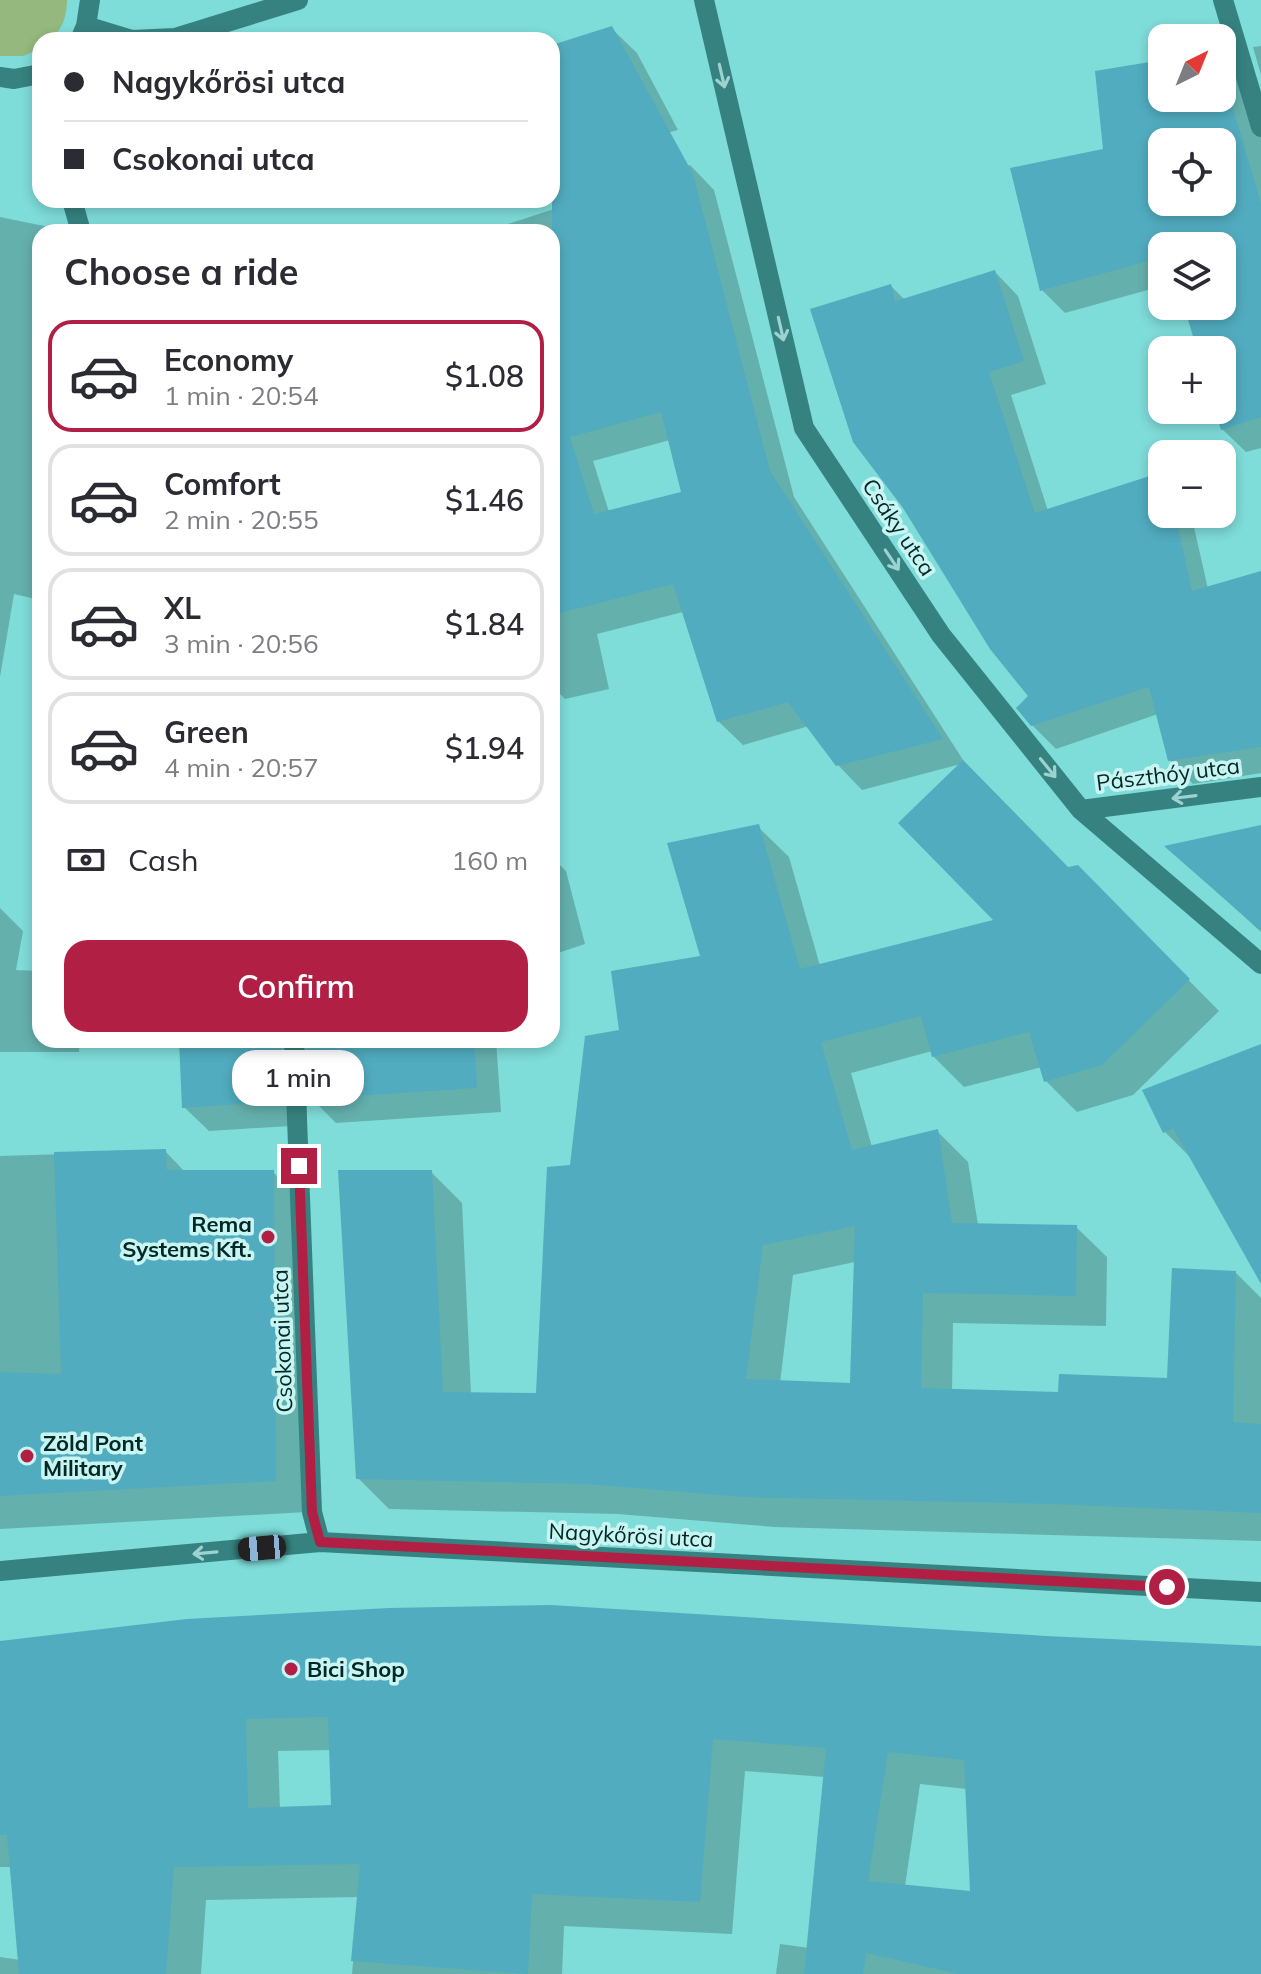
<!DOCTYPE html>
<html lang="en">
<head>
<meta charset="utf-8">
<style>
  body { margin:0; font-family:Mulish,sans-serif; background:#f7f7f7; color:#2b2b33; height:100vh; display:flex; flex-direction:column; font-size:30px; white-space:nowrap }
  * { box-sizing:border-box; margin:0 }
  p { font-size:26px; color:#7c7c81 }
  .icon { flex:none; width:44px; height:44px; fill:none; stroke:currentColor; stroke-width:2; stroke-linecap:round; stroke-linejoin:round }
  .map { position:relative; flex:1; overflow:hidden }
  .sheet { position:absolute; left:32px; top:224px; width:528px; height:824px; display:flex; flex-direction:column; background:#fff; border-radius:24px; box-shadow:0 4px 12px #0003 }
  .sheet>* { flex:none }
  .banner { position:absolute; left:32px; top:32px; width:528px; height:176px; border-radius:24px; box-shadow:0 4px 12px #0003; display:grid; align-content:center; height:176px; padding:0 32px; background:#fff }
  .needle { width:52px; rotate:43deg }
  .buttons { position:absolute; left:1148px; top:24px; display:grid; gap:16px }
  .buttons a { display:grid; place-items:center; width:88px; height:88px; border-radius:16px; background:#fff; box-shadow:0 4px 12px #0003; font-size:40px }
  .end { position:absolute; width:36px; height:36px; margin:-18px; border:10px solid #b21f44; background:#fff; box-shadow:0 0 0 4px #fff }
  .from { border-radius:50% }
  .bubble { position:absolute; height:56px; border-radius:24px; background:#fff; box-shadow:0 4px 12px #0003; font-size:26px; font-weight:600; line-height:56px; text-align:center }
  .car { position:absolute; width:24px; height:48px; margin:-24px -12px; border-radius:10px; box-shadow:0 0 6px 2px #0007; background:linear-gradient(#222 24%,#8ab4d8 0 40%,#222 0 76%,#8ab4d8 0 86%,#222 0) }
  .banner b { display:flex; align-items:center; gap:28px; height:76px; font-size:30px }
  .banner b+b { border-top:2px solid #e1e1e2 }
  .banner i { width:20px; height:20px; background:#2b2b33 }
  ul { padding:0; list-style:none }
  li { display:flex; align-items:center; gap:24px; height:112px; margin:0 16px 12px; padding:0 16px; border:4px solid #e1e1e2; border-radius:24px }
  li div { flex:1 }
  li b { display:block; font-size:30px }
  li em { font-style:normal; font-weight:600 }
  li.on { border-color:#b21f44 }
  li>.icon { width:72px; height:72px; stroke-width:1.5 }
  h2 { padding:0 32px; font-size:36px; line-height:96px }
  .pay { display:flex; align-items:center; gap:20px; height:88px; padding:0 32px; font-size:30px }
  .pay p { margin-inline-start:auto }
  .button { display:flex; gap:16px; margin-top:auto; padding:16px 32px }
  .button a { flex:1; height:92px; border-radius:24px; background:#b21f44; color:#fff; font-size:32px; font-weight:600; line-height:92px; text-align:center }
  .map>svg:first-child { display:block }
  .green { fill:#95b87e }
  .shadow { fill:#0003; fill-rule:evenodd }
  .building { fill:#51acbf; fill-rule:evenodd }
  .lines { fill:none; stroke-linecap:round; stroke-linejoin:round }
  .minor { stroke:#368280; stroke-width:20 }
  .oneway { stroke:#9cd2d0 }
  .route { stroke:#b21f44; stroke-width:10 }
  .poi-dot { fill:#b21f44; stroke:#c8f4f2; stroke-width:3 }
  .labels { text-anchor:middle; stroke-width:7; stroke-linejoin:round; paint-order:stroke }
  .street-label { font-size:22px; fill:#002827; stroke:#c8f4f2 }
  .poi-label { font-size:22px; font-weight:bold; fill:#002827; stroke:#c8f4f2; text-anchor:start }
</style>
</head>
<body>
<div class="map">
<svg width="1261" height="1974" viewBox="0 0 1261 1974">
  <rect width="100%" height="100%" fill="#7edcd9"/>
  <path class="green" d="M 0,0 L 67,0 C 67,16 62,29 51,40 L 40,40 L 40,49 L 23,56 L 0,56 Z"/>
  <path class="shadow" d="M 611,28 L 637,53 L 678,130 L 552,163 L 552,47 Z
    M 1261,46 L 1261,75 L 1253,47 Z
    M 1222,52 L 1247,75 L 1261,122 L 1261,448 L 1246,452 L 1222,429 L 1217,410 L 1222,410 L 1222,350 L 1199,350 L 1186,306 L 1222,306 L 1222,246 L 1162,246 L 1162,286 L 1065,313 L 1042,290 L 1106,150 L 1162,62 L 1162,98 L 1222,98 ZM 1162,142 L 1222,142 L 1222,202 L 1162,202 Z
    M 690,165 L 714,190 L 794,497 L 965,763 L 1068,869 L 1077,867 L 1219,1011 L 1133,1095 L 1077,1112 L 1046,1081 L 1042,1067 L 964,1087 L 933,1056 L 932,1051 L 851,1073 L 872,1147 L 937,1131 L 968,1162 L 978,1225 L 1076,1227 L 1107,1257 L 1106,1326 L 953,1323 L 952,1391 L 1060,1394 L 1169,1380 L 1236,1273 L 1261,1298 L 1261,1541 L 775,1527 L 618,1514 L 389,1509 L 358,1478 L 431,1172 L 462,1203 L 471,1394 L 538,1395 L 572,1167 L 621,1032 L 702,957 L 758,827 L 789,857 L 820,966 L 997,921 L 961,764 L 862,790 L 838,765 L 809,726 L 743,745 L 718,721 L 683,612 L 597,634 L 609,689 L 565,699 L 552,686 L 552,232 L 483,232 ZM 670,440 L 684,493 L 609,512 L 593,461 ZM 855,1262 L 852,1385 L 780,1383 L 793,1275 Z
    M 0,217 L 49,227 L 54,232 L 40,232 L 40,600 L 14,594 L 0,677 Z
    M 995,272 L 1018,296 L 1046,384 L 1011,395 L 1048,511 L 1162,474 L 1162,514 L 1191,514 L 1208,589 L 1261,574 L 1261,773 L 1193,784 L 1170,760 L 1158,714 L 1056,749 L 1032,725 L 1031,696 L 891,286 L 905,300 Z
    M 1261,827 L 1261,932 L 1168,847 Z
    M 552,857 L 566,871 L 585,944 L 552,955 Z
    M 0,908 L 23,931 L 16,970 L 40,971 L 40,1040 L 80,1040 L 79,1052 L 0,1052 Z
    M 181,1040 L 496,1040 L 501,1112 L 336,1123 L 311,1098 L 310,1056 L 305,1065 L 307,1125 L 209,1131 L 184,1107 Z
    M 1261,1047 L 1261,1261 L 1193,1160 L 1165,1132 Z
    M 165,1151 L 185,1172 L 273,1172 L 304,1203 L 306,1512 L 0,1529 L 0,1156 Z
    M 0,1643 L 1261,1649 L 1261,1974 L 776,1974 L 780,1944 L 809,1948 L 825,1777 L 745,1771 L 732,1934 L 564,1926 L 562,1974 L 352,1974 L 359,1897 L 206,1900 L 201,1974 L 0,1974 L 0,1957 L 20,1960 L 12,1867 L 0,1867 ZM 331,1750 L 333,1807 L 280,1809 L 278,1751 ZM 920,1784 L 967,1789 L 972,1893 L 905,1886 Z"/>
  <path class="building" d="M 612,26 L 693,174 L 770,471 L 943,739 L 836,766 L 788,702 L 717,722 L 673,584 L 552,615 L 552,45 ZM 661,412 L 681,492 L 594,514 L 570,437 Z
    M 1162,60 L 1162,98 L 1222,98 L 1222,72 L 1261,203 L 1261,417 L 1221,430 L 1215,410 L 1222,410 L 1222,350 L 1197,350 L 1184,306 L 1222,306 L 1222,246 L 1162,246 L 1162,257 L 1040,291 L 1010,168 L 1103,149 L 1095,71 ZM 1162,142 L 1222,142 L 1222,202 L 1162,202 Z
    M 995,270 L 1024,361 L 989,372 L 1035,513 L 1162,472 L 1162,514 L 1175,514 L 1192,591 L 1261,571 L 1261,747 L 1168,761 L 1149,687 L 1031,726 L 1016,708 L 1028,696 L 990,649 L 903,508 L 853,442 L 810,309 L 891,284 L 896,301 Z
    M 963,760 L 1068,867 L 1078,865 L 1190,979 L 1102,1065 L 1044,1082 L 1029,1032 L 932,1057 L 921,1016 L 821,1042 L 852,1150 L 938,1129 L 952,1223 L 1077,1225 L 1076,1296 L 923,1293 L 921,1388 L 1058,1392 L 1059,1374 L 1167,1378 L 1172,1268 L 1236,1271 L 1233,1422 L 1261,1424 L 1261,1513 L 1054,1504 L 743,1497 L 587,1484 L 356,1479 L 338,1170 L 432,1170 L 443,1392 L 536,1393 L 547,1167 L 570,1165 L 585,1036 L 619,1030 L 611,971 L 700,956 L 667,843 L 759,824 L 800,969 L 993,920 L 898,823 ZM 855,1226 L 850,1383 L 746,1379 L 763,1245 Z
    M 1261,825 L 1261,931 L 1164,846 Z
    M 179,1040 L 281,1040 L 283,1101 L 182,1108 Z
    M 307,1040 L 474,1040 L 477,1088 L 309,1099 Z
    M 1261,1044 L 1261,1284 L 1173,1128 L 1163,1133 L 1142,1090 Z
    M 166,1149 L 167,1170 L 274,1170 L 276,1481 L 0,1496 L 0,1372 L 61,1374 L 54,1152 Z
    M 551,1605 L 1046,1636 L 1261,1646 L 1261,1974 L 959,1974 L 866,1953 L 863,1974 L 804,1974 L 826,1748 L 713,1739 L 700,1902 L 532,1894 L 528,1974 L 351,1961 L 360,1864 L 174,1867 L 166,1974 L 19,1974 L 7,1835 L 0,1835 L 0,1641 L 187,1619 L 389,1608 ZM 328,1717 L 331,1805 L 248,1808 L 246,1719 ZM 888,1752 L 964,1760 L 970,1891 L 868,1881 Z"/>
  <g class="lines">
    <path class="minor" d="M 704,0 L 804,428 L 941,635 L 1081,810 L 1261,964
      M 1223,0 L 1261,127
      M 86,26 L 132,40 L 175,38 L 298,0
      M 80,40 L 86,26 L 90,0
      M 0,77 L 14,79 L 40,74
      M 72,200 L 81,232
      M 1081,810 L 1261,787
      M 294,1040 L 312,1512 L 320,1542
      M 0,1571 L 320,1542 L 1261,1592"/>
  </g>
  <defs><path id="oneway-shaft" d="M-6 0H5M1.5-3L5.5 0L1.5 3" fill="none" stroke-width="1.6" stroke-linecap="round" stroke-linejoin="round" transform="scale(2)"/></defs>
  <g class="oneway">
    <use href="#oneway-shaft" transform="translate(722 76) rotate(77)"/>
    <use href="#oneway-shaft" transform="translate(781 329) rotate(77)"/>
    <use href="#oneway-shaft" transform="translate(892 560) rotate(56)"/>
    <use href="#oneway-shaft" transform="translate(1048 768) rotate(51)"/>
    <use href="#oneway-shaft" transform="translate(1184 797) rotate(173)"/>
    <use href="#oneway-shaft" transform="translate(205 1553) rotate(175)"/>
  </g>
  <g class="lines">
    <path class="route" d="M 299,1166 L 312,1512 L 320,1542 L 1167,1587"/>
  </g>
  <g class="poi-dot">
    <circle cx="268" cy="1237" r="8"/>
    <circle cx="27" cy="1456" r="8"/>
    <circle cx="291" cy="1669" r="8"/>
  </g>
  <g class="labels">
    <g class="street-label">
      <text transform="translate(899 527) rotate(56)" y="8">Csáky utca</text>
      <text transform="translate(1168 774) rotate(-7)" y="8">Pászthóy utca</text>
      <text transform="translate(282 1341) rotate(-92)" y="8">Csokonai utca</text>
      <text transform="translate(631 1535) rotate(3)" y="8">Nagykőrösi utca</text>
    </g>
    <g class="poi-label">
      <text x="252" y="1232" text-anchor="end">Rema<tspan x="252" dy="25">Systems Kft.</tspan></text>
      <text x="43" y="1451">Zöld Pont<tspan x="43" dy="25">Military</tspan></text>
      <text x="307" y="1677">Bici Shop</text>
    </g>
  </g>
</svg>
<div class="buttons">
<a><svg class="needle" viewBox="-14 -14 28 28"><path d="M0-13l5 13h-10z" fill="#e53935"/><path d="M0 13l5-13h-10z" fill="#7c7c81"/></svg></a>
<a><svg class="icon" aria-label="locate" viewBox="0 0 24 24"><circle cx="12" cy="12" r="6"/><path d="M12 2v4M12 18v4M2 12h4M18 12h4"/></svg></a>
<a><svg class="icon" aria-label="layers" viewBox="0 0 24 24"><path d="M12 4l9 5-9 5-9-5zM3 14l9 5 9-5"/></svg></a>
<a>+</a>
<a>−</a>
</div>
<i class="end from" style="left:1167px;top:1587px"></i>
<i class="end" style="left:299px;top:1166px"></i>
<div class="bubble" style="left:232px;top:1050px;width:132px">1 min</div>
<i class="car" style="left:262px;top:1548px;rotate:265deg"></i>
<div class="banner">
<b><i class="from"></i>Nagykőrösi utca</b>
<b><i></i>Csokonai utca</b>
</div>
<section class="sheet">
<h2>Choose a ride</h2>
<ul>
<li class="on"><svg class="icon" aria-label="car" viewBox="0 0 24 24"><path d="M5 17H2v-5l4-1 3-4h7l3 4 3 1v5h-3M9 17h6M6 11h13"/><circle cx="7" cy="17" r="2"/><circle cx="17" cy="17" r="2"/></svg><div><b>Economy</b><p>1 min · 20:54</p></div><em>$1.08</em></li>
<li><svg class="icon" aria-label="car" viewBox="0 0 24 24"><path d="M5 17H2v-5l4-1 3-4h7l3 4 3 1v5h-3M9 17h6M6 11h13"/><circle cx="7" cy="17" r="2"/><circle cx="17" cy="17" r="2"/></svg><div><b>Comfort</b><p>2 min · 20:55</p></div><em>$1.46</em></li>
<li><svg class="icon" aria-label="car" viewBox="0 0 24 24"><path d="M5 17H2v-5l4-1 3-4h7l3 4 3 1v5h-3M9 17h6M6 11h13"/><circle cx="7" cy="17" r="2"/><circle cx="17" cy="17" r="2"/></svg><div><b>XL</b><p>3 min · 20:56</p></div><em>$1.84</em></li>
<li><svg class="icon" aria-label="car" viewBox="0 0 24 24"><path d="M5 17H2v-5l4-1 3-4h7l3 4 3 1v5h-3M9 17h6M6 11h13"/><circle cx="7" cy="17" r="2"/><circle cx="17" cy="17" r="2"/></svg><div><b>Green</b><p>4 min · 20:57</p></div><em>$1.94</em></li>
</ul>
<div class="pay"><svg class="icon" aria-label="cash" viewBox="0 0 24 24"><path d="M3 7h18v10H3z"/><circle cx="12" cy="12" r="2"/></svg>Cash<p>160 m</p></div>
<div class="button"><a>Confirm</a></div>
</section>
</div>
</body>
</html>
